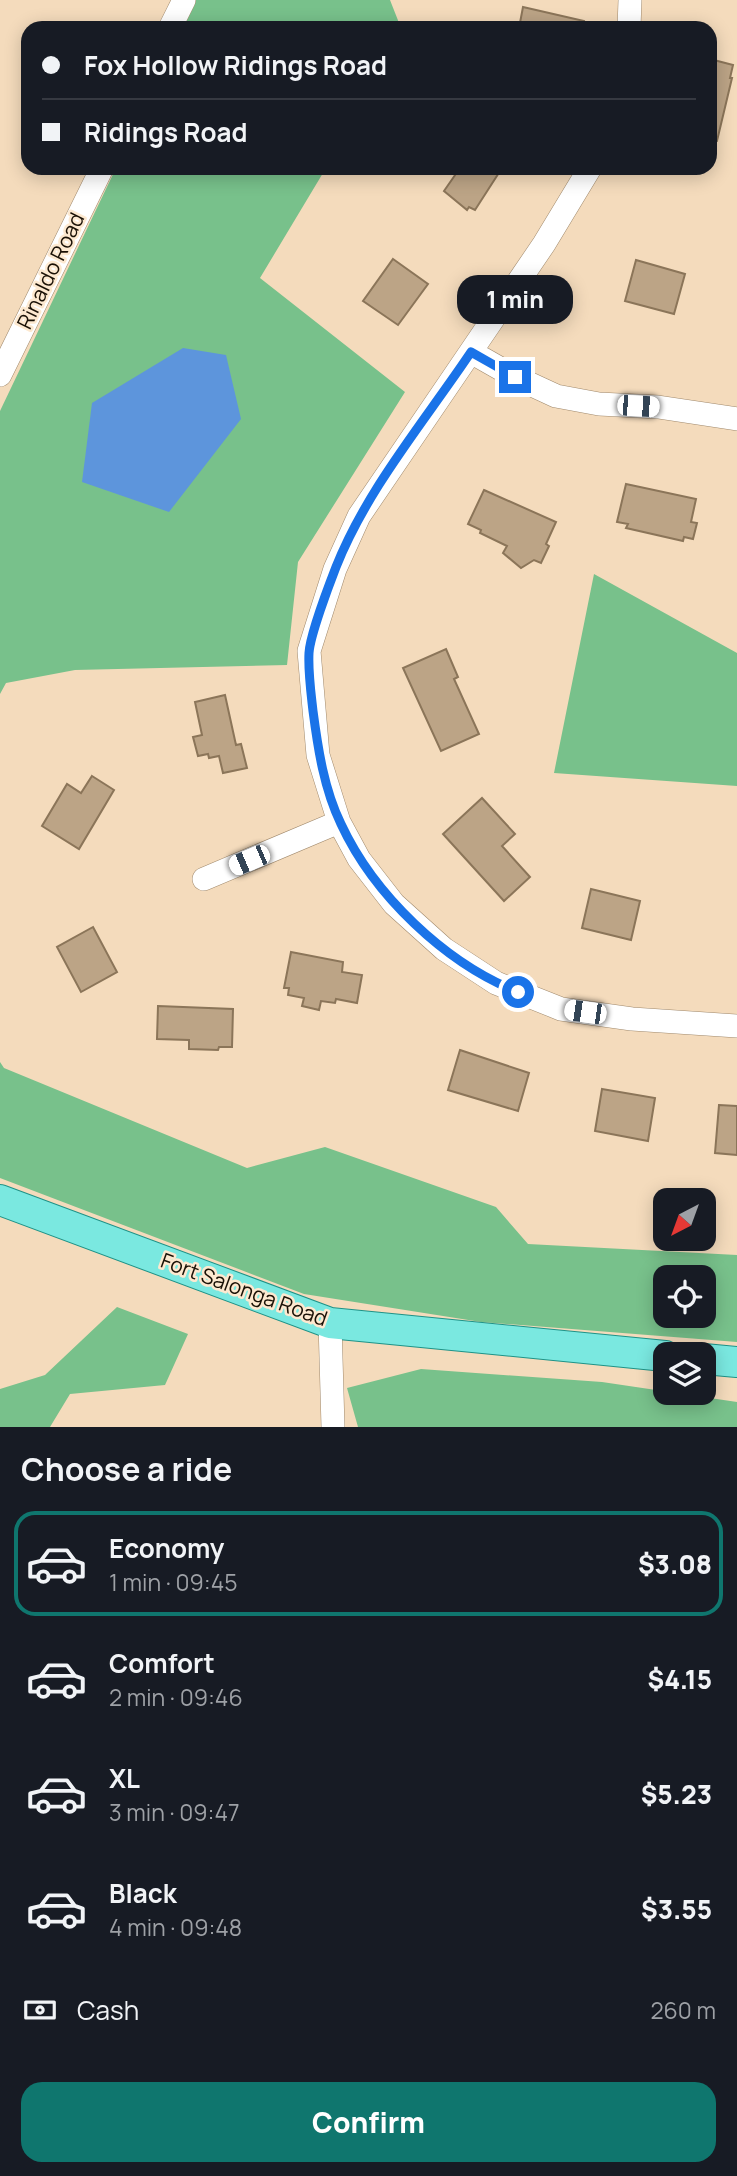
<!DOCTYPE html>
<html lang="en">
<head>
<meta charset="utf-8">
<style>
  body { margin:0; font-family:Manrope,sans-serif; background:#242831; color:#f1f3f6; height:100vh; display:flex; flex-direction:column; font-size:26px; white-space:nowrap }
  * { box-sizing:border-box; margin:0 }
  p { font-size:23px; color:#9ea1a6 }
  .icon { flex:none; width:38px; height:38px; fill:none; stroke:currentColor; stroke-width:2; stroke-linecap:round; stroke-linejoin:round }
  .map { position:relative; height:1427px; overflow:hidden }
  .panel { display:flex; flex-direction:column; background:#171b24; flex:1 }
  .panel>* { flex:none }
  .top-card { position:absolute; left:21px; top:21px; width:696px; height:154px; border-radius:21px; box-shadow:0 4px 18px #0003; display:grid; align-content:center; height:154px; padding:0 21px; background:#171b24 }
  .needle { width:46px; rotate:221deg }
  .buttons { position:absolute; left:653px; top:1188px; display:grid; gap:14px }
  .buttons a { display:grid; place-items:center; width:63px; height:63px; border-radius:14px; background:#171b24; box-shadow:0 4px 18px #0003; font-size:35px }
  .end { position:absolute; width:32px; height:32px; margin:-16px; border:9px solid #1a73e8; background:#fff; box-shadow:0 0 0 4px #fff }
  .from { border-radius:50% }
  .bubble { position:absolute; height:49px; border-radius:21px; background:#171b24; box-shadow:0 4px 18px #0003; font-size:23px; font-weight:800; line-height:49px; text-align:center }
  .car { position:absolute; width:21px; height:42px; margin:-21px -10px; border-radius:9px; box-shadow:0 0 5px 2px #0007; background:linear-gradient(#fff 24%,#345 0 40%,#fff 0 76%,#345 0 86%,#fff 0) }
  .top-card b { display:flex; align-items:center; gap:24px; height:66px; font-size:26px }
  .top-card b+b { border-top:2px solid #363941 }
  .top-card i { width:18px; height:18px; background:#f1f3f6 }
  ul { padding:0; list-style:none }
  li { display:flex; align-items:center; gap:21px; height:105px; margin:0 14px 10px; padding:0 7px; border:4px solid transparent; border-radius:21px }
  li div { flex:1 }
  li b { display:block; font-size:26px }
  li em { font-style:normal; font-weight:800 }
  li.current { border-color:#0f766e }
  li>.icon { width:63px; height:63px; stroke-width:1.5 }
  h2 { padding:0 21px; font-size:32px; line-height:84px }
  .pay { display:flex; align-items:center; gap:18px; height:77px; padding:0 21px; font-size:26px }
  .pay p { margin-inline-start:auto }
  .primary-button { display:flex; gap:14px; margin-top:auto; padding:14px 21px }
  .primary-button a { flex:1; height:80px; border-radius:21px; background:#0f766e; color:#fff; font-size:28px; font-weight:800; line-height:80px; text-align:center }
  .map>svg:first-child { display:block }
  .green { fill:#78c18b; fill-rule:evenodd }
  .water { fill:#5d95dc }
  .building { fill:#bca486; stroke:#8b7559; stroke-width:2 }
  .lines { fill:none; stroke-linecap:round; stroke-linejoin:round }
  .minor-casing { stroke:#a0896c; stroke-width:24 }
  .major-casing { stroke:#1f9287; stroke-width:32 }
  .minor { stroke:#fff; stroke-width:23 }
  .major { stroke:#7ae8e0; stroke-width:30 }
  .route { stroke:#1a73e8; stroke-width:9 }
  .labels { text-anchor:middle; stroke-width:5; stroke-linejoin:round; paint-order:stroke }
  .street-label { font-size:21px; fill:#1a1106; stroke:#fde9d0 }
</style>
</head>
<body>
<div class="map">
<svg width="737" height="1427" viewBox="0 0 737 1427">
  <rect width="100%" height="100%" fill="#f4dbbc"/>
  <path class="green" d="M 196,0 L 390,0 L 401,28 L 183,28 Z
    M 116,168 L 326,168 L 260,278 L 405,392 L 298,562 L 287,665 L 75,670 L 6,683 L 0,694 L 0,411 Z
    M 594,574 L 737,653 L 737,786 L 554,773 Z
    M 0,1062 L 4,1068 L 247,1168 L 325,1147 L 496,1207 L 528,1244 L 737,1255 L 737,1342 L 481,1322 L 304,1294 L 0,1178 ZM 665,1278 L 704,1278 L 704,1316 L 665,1316 Z
    M 117,1307 L 188,1334 L 165,1385 L 70,1394 L 50,1427 L 0,1427 L 0,1389 L 45,1375 Z
    M 421,1369 L 602,1382 L 737,1402 L 737,1427 L 358,1427 L 347,1388 Z"/>
  <path class="water" d="M 183,348 L 226,355 L 241,419 L 169,512 L 82,482 L 92,403 Z"/>
  <path class="building" d="M 523,7 L 584,21 L 583,28 L 519,28 Z
    M 710,59 L 733,65 L 730,78 L 732,78 L 717,141 L 710,140 Z
    M 460,168 L 502,168 L 475,210 L 469,207 L 467,210 L 444,191 Z
    M 393,259 L 428,284 L 398,325 L 363,301 Z
    M 636,260 L 685,274 L 674,314 L 625,301 Z
    M 626,484 L 696,499 L 691,522 L 697,523 L 693,539 L 684,537 L 683,541 L 626,528 L 628,524 L 617,522 Z
    M 484,490 L 556,522 L 546,544 L 549,546 L 541,563 L 534,560 L 521,568 L 503,553 L 507,546 L 480,533 L 481,530 L 468,524 Z
    M 446,649 L 458,677 L 454,679 L 479,734 L 441,751 L 403,668 Z
    M 225,695 L 236,745 L 241,744 L 247,768 L 223,773 L 219,756 L 209,758 L 208,754 L 198,756 L 193,737 L 202,735 L 195,702 Z
    M 92,776 L 114,790 L 79,849 L 42,826 L 67,784 L 81,793 Z
    M 482,798 L 515,834 L 502,846 L 530,877 L 504,901 L 443,834 Z
    M 591,889 L 640,901 L 631,940 L 582,928 Z
    M 93,927 L 117,972 L 81,992 L 57,947 Z
    M 291,952 L 343,962 L 342,972 L 362,975 L 357,1003 L 336,999 L 335,1003 L 321,1001 L 319,1010 L 302,1006 L 304,998 L 288,995 L 289,988 L 284,988 Z
    M 158,1006 L 233,1009 L 232,1047 L 219,1047 L 218,1050 L 189,1049 L 189,1040 L 157,1039 Z
    M 460,1050 L 529,1073 L 518,1111 L 448,1090 Z
    M 602,1089 L 655,1098 L 648,1141 L 595,1131 Z
    M 719,1105 L 737,1106 L 737,1155 L 715,1153 Z"/>
  <g class="lines">
    <defs>
      <path id="minor" d="M 170,28 L 184,0
        M 629,28 L 630,0
        M 590,168 L 544,244 L 359,516 L 335,569 L 309,651 L 318,755 L 339,822 L 359,859 L 394,904 L 444,949 L 496,983 L 561,1009 L 632,1019 L 737,1026
        M 471,352 L 515,377 L 556,396 L 599,404 L 658,407 L 737,419
        M 0,375 L 102,168
        M 204,879 L 339,822
        M 330,1323 L 333,1427"/>
      <path id="major" d="M 0,1200 L 330,1323 L 665,1356
        M 704,1359 L 737,1362"/>
    </defs>
    <use href="#minor" class="minor-casing"/>
    <use href="#major" class="major-casing"/>
    <use href="#minor" class="minor"/>
    <use href="#major" class="major"/>
  </g>
  <g class="lines">
    <path class="route" d="M 515,377 L 471,352 C 424,422 367,489 336,567 C 329,585 310,636 309,653 C 308,672 311,693 313,711 C 318,749 324,789 341,824 C 374,895 445,963 518,992"/>
  </g>
  <g class="labels">
    <g class="street-label">
      <text transform="translate(51 271) rotate(-64)" y="7">Rinaldo Road</text>
      <text transform="translate(244 1290) rotate(20)" y="7">Fort Salonga Road</text>
    </g>
  </g>
</svg>
<div class="buttons">
<a><svg class="needle" viewBox="-14 -14 28 28"><path d="M0-13l5 13h-10z" fill="#e53935"/><path d="M0 13l5-13h-10z" fill="#9ea1a6"/></svg></a>
<a><svg class="icon" aria-label="locate" viewBox="0 0 24 24"><circle cx="12" cy="12" r="6"/><path d="M12 2v4M12 18v4M2 12h4M18 12h4"/></svg></a>
<a><svg class="icon" aria-label="layers" viewBox="0 0 24 24"><path d="M12 4l9 5-9 5-9-5zM3 14l9 5 9-5"/></svg></a>
</div>
<i class="end from" style="left:518px;top:992px"></i>
<i class="end" style="left:515px;top:377px"></i>
<div class="bubble" style="left:457px;top:275px;width:116px">1 min</div>
<i class="car" style="left:638px;top:406px;rotate:93deg"></i>
<i class="car" style="left:249px;top:860px;rotate:247deg"></i>
<i class="car" style="left:585px;top:1012px;rotate:278deg"></i>
<div class="top-card">
<b><i class="from"></i>Fox Hollow Ridings Road</b>
<b><i></i>Ridings Road</b>
</div>
</div>
<section class="panel">
<h2>Choose a ride</h2>
<ul>
<li class="current"><svg class="icon" aria-label="car" viewBox="0 0 24 24"><path d="M5 17H2v-5l4-1 3-4h7l3 4 3 1v5h-3M9 17h6M6 11h13"/><circle cx="7" cy="17" r="2"/><circle cx="17" cy="17" r="2"/></svg><div><b>Economy</b><p>1 min · 09:45</p></div><em>$3.08</em></li>
<li><svg class="icon" aria-label="car" viewBox="0 0 24 24"><path d="M5 17H2v-5l4-1 3-4h7l3 4 3 1v5h-3M9 17h6M6 11h13"/><circle cx="7" cy="17" r="2"/><circle cx="17" cy="17" r="2"/></svg><div><b>Comfort</b><p>2 min · 09:46</p></div><em>$4.15</em></li>
<li><svg class="icon" aria-label="car" viewBox="0 0 24 24"><path d="M5 17H2v-5l4-1 3-4h7l3 4 3 1v5h-3M9 17h6M6 11h13"/><circle cx="7" cy="17" r="2"/><circle cx="17" cy="17" r="2"/></svg><div><b>XL</b><p>3 min · 09:47</p></div><em>$5.23</em></li>
<li><svg class="icon" aria-label="car" viewBox="0 0 24 24"><path d="M5 17H2v-5l4-1 3-4h7l3 4 3 1v5h-3M9 17h6M6 11h13"/><circle cx="7" cy="17" r="2"/><circle cx="17" cy="17" r="2"/></svg><div><b>Black</b><p>4 min · 09:48</p></div><em>$3.55</em></li>
</ul>
<div class="pay"><svg class="icon" aria-label="cash" viewBox="0 0 24 24"><path d="M3 7h18v10H3z"/><circle cx="12" cy="12" r="2"/></svg>Cash<p>260 m</p></div>
<div class="primary-button"><a>Confirm</a></div>
</section>
</body>
</html>
